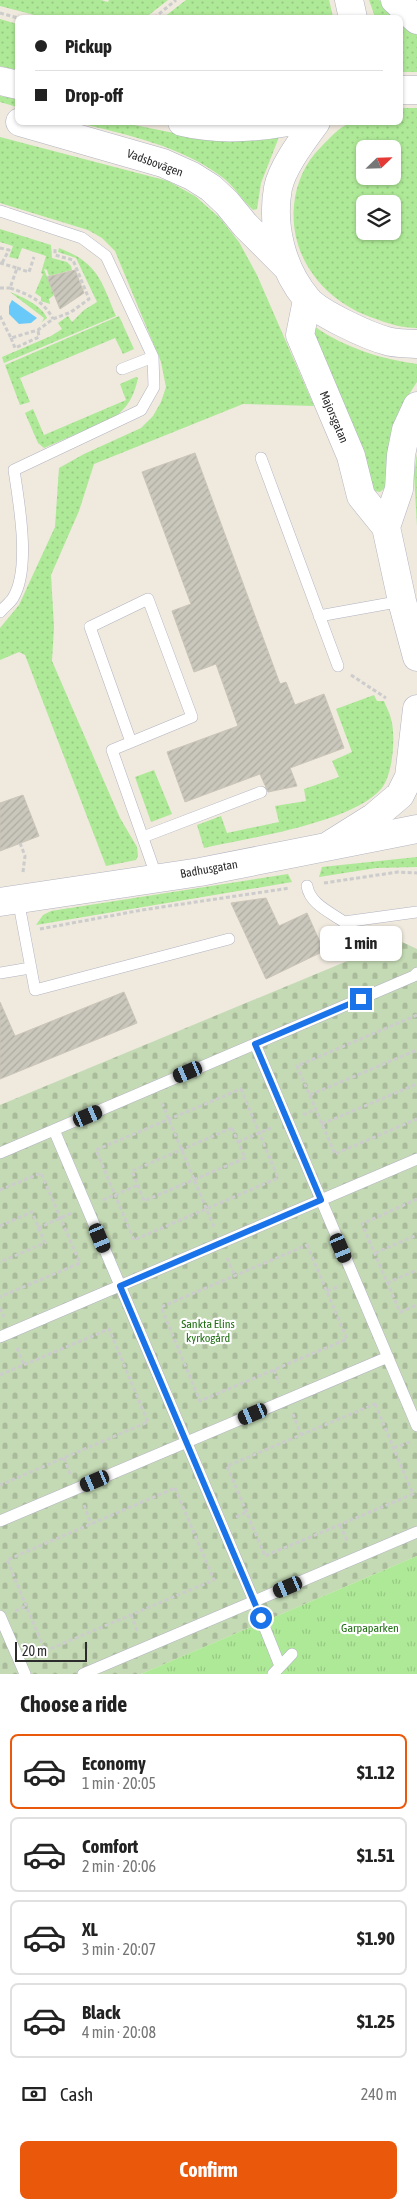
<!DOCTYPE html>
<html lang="en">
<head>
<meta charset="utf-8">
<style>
  body { margin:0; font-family:"Asap Condensed",sans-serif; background:#f6f6f6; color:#222; height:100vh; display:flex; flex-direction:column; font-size:19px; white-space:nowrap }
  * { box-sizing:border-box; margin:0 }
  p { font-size:16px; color:#767676 }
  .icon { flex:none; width:28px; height:28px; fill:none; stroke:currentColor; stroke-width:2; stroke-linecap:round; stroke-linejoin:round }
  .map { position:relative; height:1674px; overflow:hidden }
  .details { display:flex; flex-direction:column; background:#fff; flex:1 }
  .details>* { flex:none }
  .guide { position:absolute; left:15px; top:15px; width:388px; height:110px; border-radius:8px; box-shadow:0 1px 4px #0004; display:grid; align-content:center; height:110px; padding:0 20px; background:#fff }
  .needle { width:32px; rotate:67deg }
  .buttons { position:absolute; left:356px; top:140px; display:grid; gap:10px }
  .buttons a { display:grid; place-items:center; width:45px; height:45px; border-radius:8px; background:#fff; box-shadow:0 1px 4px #0004; font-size:25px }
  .scale { position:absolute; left:15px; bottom:12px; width:72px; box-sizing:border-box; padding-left:5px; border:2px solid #2c2c2c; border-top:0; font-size:14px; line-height:18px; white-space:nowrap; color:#2c2c2c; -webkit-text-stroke:4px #fff; paint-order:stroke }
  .end { position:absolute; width:22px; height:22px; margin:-11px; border:6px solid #1a73e8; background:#fff; box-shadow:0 0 0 2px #fff }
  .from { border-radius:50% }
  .bubble { position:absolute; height:35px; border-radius:8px; background:#fff; box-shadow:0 1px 4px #0004; font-size:16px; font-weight:700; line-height:35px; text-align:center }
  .car { position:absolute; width:15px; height:30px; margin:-15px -8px; border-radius:6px; box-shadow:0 0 4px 1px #0007; background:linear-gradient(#222 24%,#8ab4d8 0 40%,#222 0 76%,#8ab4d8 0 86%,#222 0) }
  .guide b { display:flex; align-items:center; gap:18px; height:48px; font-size:19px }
  .guide b+b { border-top:1px solid #e0e0e0 }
  .guide i { width:12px; height:12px; background:#222 }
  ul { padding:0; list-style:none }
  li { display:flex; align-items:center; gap:15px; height:75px; margin:0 10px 8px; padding:0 10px; border:2px solid #e0e0e0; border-radius:8px }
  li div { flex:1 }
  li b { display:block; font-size:19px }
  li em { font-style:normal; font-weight:700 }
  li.on { border-color:#ea580c }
  li>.icon { width:45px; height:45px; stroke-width:1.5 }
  h2 { padding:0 20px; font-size:22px; line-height:60px }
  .pay { display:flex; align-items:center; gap:12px; height:55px; padding:0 20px; font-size:19px }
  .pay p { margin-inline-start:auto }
  .cta { display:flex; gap:10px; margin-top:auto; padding:10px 20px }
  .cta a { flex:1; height:58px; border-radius:8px; background:#ea580c; color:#fff; font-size:20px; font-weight:700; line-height:58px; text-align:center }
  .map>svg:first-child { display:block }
  .grass { fill:url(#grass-dots); fill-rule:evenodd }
  .cemetery { fill:url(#cemetery-stones) }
  .park { fill:url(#park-tufts) }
  .water { fill:#69caf9 }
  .building { fill:url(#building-hatch); stroke:#cbc5b7 }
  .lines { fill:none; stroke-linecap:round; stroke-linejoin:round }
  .service-casing { stroke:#b2b3c1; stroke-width:12 }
  .tertiary-casing { stroke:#b2b3c1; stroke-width:29 }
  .secondary-casing { stroke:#b2b3c1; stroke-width:29 }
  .path { stroke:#ccc; stroke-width:3; stroke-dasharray:4 2.5; stroke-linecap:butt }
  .service { stroke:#fff; stroke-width:11 }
  .tertiary { stroke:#fff; stroke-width:28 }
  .secondary { stroke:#fff; stroke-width:28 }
  .route { stroke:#1a73e8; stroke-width:6 }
  .labels { text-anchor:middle; stroke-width:4.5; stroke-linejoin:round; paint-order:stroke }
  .street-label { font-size:12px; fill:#2c2c2c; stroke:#fff }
  .park-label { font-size:12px; fill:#227115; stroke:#fff }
</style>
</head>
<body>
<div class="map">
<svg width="417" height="1674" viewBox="0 0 417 1674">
  <defs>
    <pattern id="grass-dots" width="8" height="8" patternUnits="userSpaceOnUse" patternTransform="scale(1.25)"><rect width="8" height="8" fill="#aee997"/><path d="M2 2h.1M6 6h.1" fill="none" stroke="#96c882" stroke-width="1.8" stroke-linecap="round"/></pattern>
    <pattern id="cemetery-stones" width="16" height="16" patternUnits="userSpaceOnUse" patternTransform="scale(1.25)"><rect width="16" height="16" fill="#c4dab4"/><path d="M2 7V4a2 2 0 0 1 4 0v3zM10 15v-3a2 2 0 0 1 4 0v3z" fill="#a9bb9b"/></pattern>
    <pattern id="park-tufts" width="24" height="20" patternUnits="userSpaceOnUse" patternTransform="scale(1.25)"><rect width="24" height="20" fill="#aee997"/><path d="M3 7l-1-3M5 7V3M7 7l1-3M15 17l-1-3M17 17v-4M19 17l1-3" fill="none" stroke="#96c882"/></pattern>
    <pattern id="building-hatch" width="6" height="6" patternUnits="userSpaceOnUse" patternTransform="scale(1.25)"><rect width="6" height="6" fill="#cac7bc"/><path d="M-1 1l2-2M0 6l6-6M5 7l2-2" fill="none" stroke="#aeaba2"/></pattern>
  </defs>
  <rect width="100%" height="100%" fill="#efe9de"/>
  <path class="grass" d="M 0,0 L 101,0 L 108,2 L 109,0 L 168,0 L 145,18 L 42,17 L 0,6 Z
    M 186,0 L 329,0 L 333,17 L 164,17 Z
    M 369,0 L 379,0 L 398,17 L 375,17 Z
    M 0,19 L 17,24 L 17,70 L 0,66 Z
    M 400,19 L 417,35 L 417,72 L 400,72 Z
    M 0,96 L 17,99 L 17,107 L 0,102 Z
    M 400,108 L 417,108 L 417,328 C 403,328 389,324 376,319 C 326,303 289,259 294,205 C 296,184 305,162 321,147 C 329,139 339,127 350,123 C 362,119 387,122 400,122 ZM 365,149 L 392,149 L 392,176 L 365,176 ZM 365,204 L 392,204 L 392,231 L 365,231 Z
    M 79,123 L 124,123 L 184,135 L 279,137 L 261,183 L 257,209 L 253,210 C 242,200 234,186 222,177 C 181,146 128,135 79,123 Z
    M 0,137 L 168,181 L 195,196 L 220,218 L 239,242 L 257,275 L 314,406 L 243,404 L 94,464 L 79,511 L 51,575 L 54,627 L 52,661 L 120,818 L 137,847 L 138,856 L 136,860 L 106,866 L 25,655 L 19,652 L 0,660 L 0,628 L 19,605 L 55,527 L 59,468 L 84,454 L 141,428 L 153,416 L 161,402 L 166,387 L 161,362 L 115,251 L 102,238 L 88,230 L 0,203 Z
    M 0,229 L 51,245 L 52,258 L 67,262 L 71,266 L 72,270 L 49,276 L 47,270 L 44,269 L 54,295 L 49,299 L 50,304 L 41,301 L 41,297 L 35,293 L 43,274 L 41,273 L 46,256 L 22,248 L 18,259 L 9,257 L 13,246 L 0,242 Z
    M 59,248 C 98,263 101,280 116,316 L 4,363 L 2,357 L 51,336 L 62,329 L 58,323 L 68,316 L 72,322 L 84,310 L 97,302 L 76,258 L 58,252 Z
    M 10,292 C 23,297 42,306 47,318 L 42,322 L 44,318 Z
    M 119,316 L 134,349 L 123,354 L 115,338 L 20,378 L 30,402 L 20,405 L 5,365 Z
    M 315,327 C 346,348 380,359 417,364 L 417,382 L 402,405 L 386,487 L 380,492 L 374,491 L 312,329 Z
    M 136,377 L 138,378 C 134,396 128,408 113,418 L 44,448 L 38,443 L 25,413 L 33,409 L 44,435 L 126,400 L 120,384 Z
    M 417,454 L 417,526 L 414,474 Z
    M 374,695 L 377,701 L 384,701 C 386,707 390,713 391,719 C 396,735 393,776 381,789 C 351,823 249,838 204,848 L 197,825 L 221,816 L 227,833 L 279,822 L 275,806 L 306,801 L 304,789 L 339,777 L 332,761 L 352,752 L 336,709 Z
    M 154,770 L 172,814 L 151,822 L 135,777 Z
    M 417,857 L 417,867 L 376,868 L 319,877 L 322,867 Z
    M 288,874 L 292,882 L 36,925 L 43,915 L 51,911 Z"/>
  <path class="cemetery" d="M 398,940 L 417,949 L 417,1556 L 141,1674 L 0,1674 L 0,1105 Z"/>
  <path class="park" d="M 417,1556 L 417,1674 L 141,1674 Z"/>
  <path class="water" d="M 12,300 L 37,318 L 31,323 L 19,324 L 9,314 L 9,306 Z"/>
  <path class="building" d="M 75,270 L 84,293 L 60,309 L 47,277 Z
    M 195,453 L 280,684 L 286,682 L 295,705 L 324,694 L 344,748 L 290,768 L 297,786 L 268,792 L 260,774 L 185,802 L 167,752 L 238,726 L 216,664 L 194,672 L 172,611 L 191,604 L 142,472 Z
    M 23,795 L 39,836 L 0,851 L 0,803 Z
    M 266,898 L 279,926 L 307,913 L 324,951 L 266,979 L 231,903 Z
    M 124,992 L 137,1023 L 0,1079 L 0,1002 L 15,1036 Z"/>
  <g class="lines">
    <defs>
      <path id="service" d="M 0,211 L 82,238 L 106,256 L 153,357 L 154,387 L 141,410 L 14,470 C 19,503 31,569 13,598 C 10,603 4,607 0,612
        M 122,369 L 153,357
        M 261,458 L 338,666
        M 319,616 L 402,601
        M 131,742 L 90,627 L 148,599 L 192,717 L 112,750 L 157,878
        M 143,837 L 261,792
        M 307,886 C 310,904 330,912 344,922 L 417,912
        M 18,899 L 35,990 L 229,939
        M 0,973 L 30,968
        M 255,1044 L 417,1426
        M 54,1130 L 254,1601 L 280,1666
        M 0,1153 L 414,976 L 417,973
        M 0,1337 L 417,1159
        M 0,1521 L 388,1357
        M 0,1616 L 25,1674
        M 83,1674 L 417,1532
        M 273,1674 L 292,1654"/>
      <path id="tertiary" d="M 349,0 L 353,18
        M 395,0 L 417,20
        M 0,902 L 200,872 L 417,829"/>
      <path id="secondary" d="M 0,81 L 18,85
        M 400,90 L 417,90
        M 20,122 L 163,163 L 192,176 L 211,188 L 227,203 L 245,225 L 286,266
        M 182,122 C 215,130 254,128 288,122
        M 316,122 C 303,140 282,167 278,188 C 271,226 282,269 307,299 C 318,313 368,336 387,341 C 396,344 407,343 417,344
        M 307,300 L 300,335 L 351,456 L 361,496 L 386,527 L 402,601 L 417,657
        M 386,527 L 399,489 L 401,455 L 406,430 L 417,406
        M 331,844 L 374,817 L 400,795 L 409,777 L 417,709"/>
    </defs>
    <use href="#service" class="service-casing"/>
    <use href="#tertiary" class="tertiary-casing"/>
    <use href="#secondary" class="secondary-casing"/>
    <path class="path" d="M 0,13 L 18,18
      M 154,18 L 176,0
      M 0,248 L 9,250 L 2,263
      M 0,263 L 17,268 L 10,288 C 28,294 44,301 53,319
      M 17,268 L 29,272 L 34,257
      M 0,288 L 10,288
      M 0,316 L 11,338 L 38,330 L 53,319 L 71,312 L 89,299 L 73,260 L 55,255 L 55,248
      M 11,338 L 15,348 L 39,337 L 38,330
      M 351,675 L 386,698
      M 20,843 L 25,856 L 23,872
      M 324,883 L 398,872 L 417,873
      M 40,929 L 142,910 L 290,888
      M 417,1015 L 297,1066 L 335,1154 L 417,1119
      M 241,1089 L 278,1178 L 134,1240 L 96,1150 Z
      M 310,1095 L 417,1050
      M 162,1103 L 214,1227
      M 303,1115 L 316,1109
      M 322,1124 L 417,1084
      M 232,1128 L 245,1158 L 144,1201 L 132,1171 Z
      M 238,1142 L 271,1128
      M 0,1190 L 41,1173 L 80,1263 L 0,1297
      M 417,1199 L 362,1224 L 400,1312 L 417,1305
      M 103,1200 L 138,1185
      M 0,1226 L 32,1212 L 45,1243 L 0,1262
      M 38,1228 L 72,1213
      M 307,1245 L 347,1339 L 200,1401 L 161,1307 Z
      M 375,1253 L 417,1235
      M 227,1258 L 235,1276
      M 387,1283 L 417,1270
      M 327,1291 L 340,1286
      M 0,1308 L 4,1317
      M 17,1348 L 24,1365
      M 274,1370 L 279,1383
      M 0,1375 L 109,1329 L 148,1422 L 0,1485
      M 375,1404 L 413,1494 L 265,1556 L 227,1466 Z
      M 293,1414 L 301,1435
      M 394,1448 L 410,1442
      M 64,1458 L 70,1474
      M 175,1488 L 214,1580 L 45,1651 L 7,1560 Z
      M 84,1505 L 91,1524
      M 236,1517 L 247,1512
      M 340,1525 L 348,1543
      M 15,1611 L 26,1606
      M 131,1615 L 138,1633"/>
    <use href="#service" class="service"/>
    <use href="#tertiary" class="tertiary"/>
    <use href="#secondary" class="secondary"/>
  </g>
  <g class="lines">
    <path class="route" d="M 261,1618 L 120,1286 L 321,1200 L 255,1044 L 361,999"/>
  </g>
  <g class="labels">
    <g class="street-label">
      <text transform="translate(155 163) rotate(20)" y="4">Vadsbovägen</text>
      <text transform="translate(334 417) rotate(67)" y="4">Majorsgatan</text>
      <text transform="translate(209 869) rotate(-10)" y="4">Badhusgatan</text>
    </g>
    <g class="park-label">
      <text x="208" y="1328">Sankta Elins<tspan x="208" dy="14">kyrkogård</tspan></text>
      <text x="370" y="1632">Garpaparken</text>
    </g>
  </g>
</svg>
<div class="buttons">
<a><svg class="needle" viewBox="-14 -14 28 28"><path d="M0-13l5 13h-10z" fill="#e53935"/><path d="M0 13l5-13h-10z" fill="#767676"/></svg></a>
<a><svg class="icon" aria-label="layers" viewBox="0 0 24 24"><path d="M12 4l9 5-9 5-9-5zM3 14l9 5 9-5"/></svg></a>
</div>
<div class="scale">20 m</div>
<i class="end from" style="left:261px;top:1618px"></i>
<i class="end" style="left:361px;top:999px"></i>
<div class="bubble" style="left:320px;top:926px;width:82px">1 min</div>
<i class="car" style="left:188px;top:1072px;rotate:247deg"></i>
<i class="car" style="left:88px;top:1116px;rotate:67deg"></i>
<i class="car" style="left:100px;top:1238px;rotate:157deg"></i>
<i class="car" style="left:341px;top:1248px;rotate:157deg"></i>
<i class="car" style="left:253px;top:1414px;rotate:247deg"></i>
<i class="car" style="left:95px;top:1481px;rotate:247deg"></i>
<i class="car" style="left:288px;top:1587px;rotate:247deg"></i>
<div class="guide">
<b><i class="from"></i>Pickup</b>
<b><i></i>Drop-off</b>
</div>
</div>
<section class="details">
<h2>Choose a ride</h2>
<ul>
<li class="on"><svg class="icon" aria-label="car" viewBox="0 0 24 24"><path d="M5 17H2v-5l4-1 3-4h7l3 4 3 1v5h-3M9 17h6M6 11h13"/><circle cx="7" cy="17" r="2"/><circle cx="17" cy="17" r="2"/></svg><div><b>Economy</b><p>1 min · 20:05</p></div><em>$1.12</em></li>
<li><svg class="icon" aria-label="car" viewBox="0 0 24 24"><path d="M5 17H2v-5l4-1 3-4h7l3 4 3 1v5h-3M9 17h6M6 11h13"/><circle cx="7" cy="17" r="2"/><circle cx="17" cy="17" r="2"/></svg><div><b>Comfort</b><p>2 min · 20:06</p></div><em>$1.51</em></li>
<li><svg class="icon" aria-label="car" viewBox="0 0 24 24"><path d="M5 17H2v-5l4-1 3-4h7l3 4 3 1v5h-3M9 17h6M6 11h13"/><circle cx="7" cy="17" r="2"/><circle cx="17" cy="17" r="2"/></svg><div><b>XL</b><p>3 min · 20:07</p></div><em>$1.90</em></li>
<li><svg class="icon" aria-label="car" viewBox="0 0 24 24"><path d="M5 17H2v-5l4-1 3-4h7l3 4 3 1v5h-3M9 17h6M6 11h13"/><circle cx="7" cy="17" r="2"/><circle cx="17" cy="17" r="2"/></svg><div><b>Black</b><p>4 min · 20:08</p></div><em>$1.25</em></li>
</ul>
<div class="pay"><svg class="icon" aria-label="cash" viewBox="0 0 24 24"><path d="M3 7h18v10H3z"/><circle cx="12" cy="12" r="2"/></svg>Cash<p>240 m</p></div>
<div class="cta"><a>Confirm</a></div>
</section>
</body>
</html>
